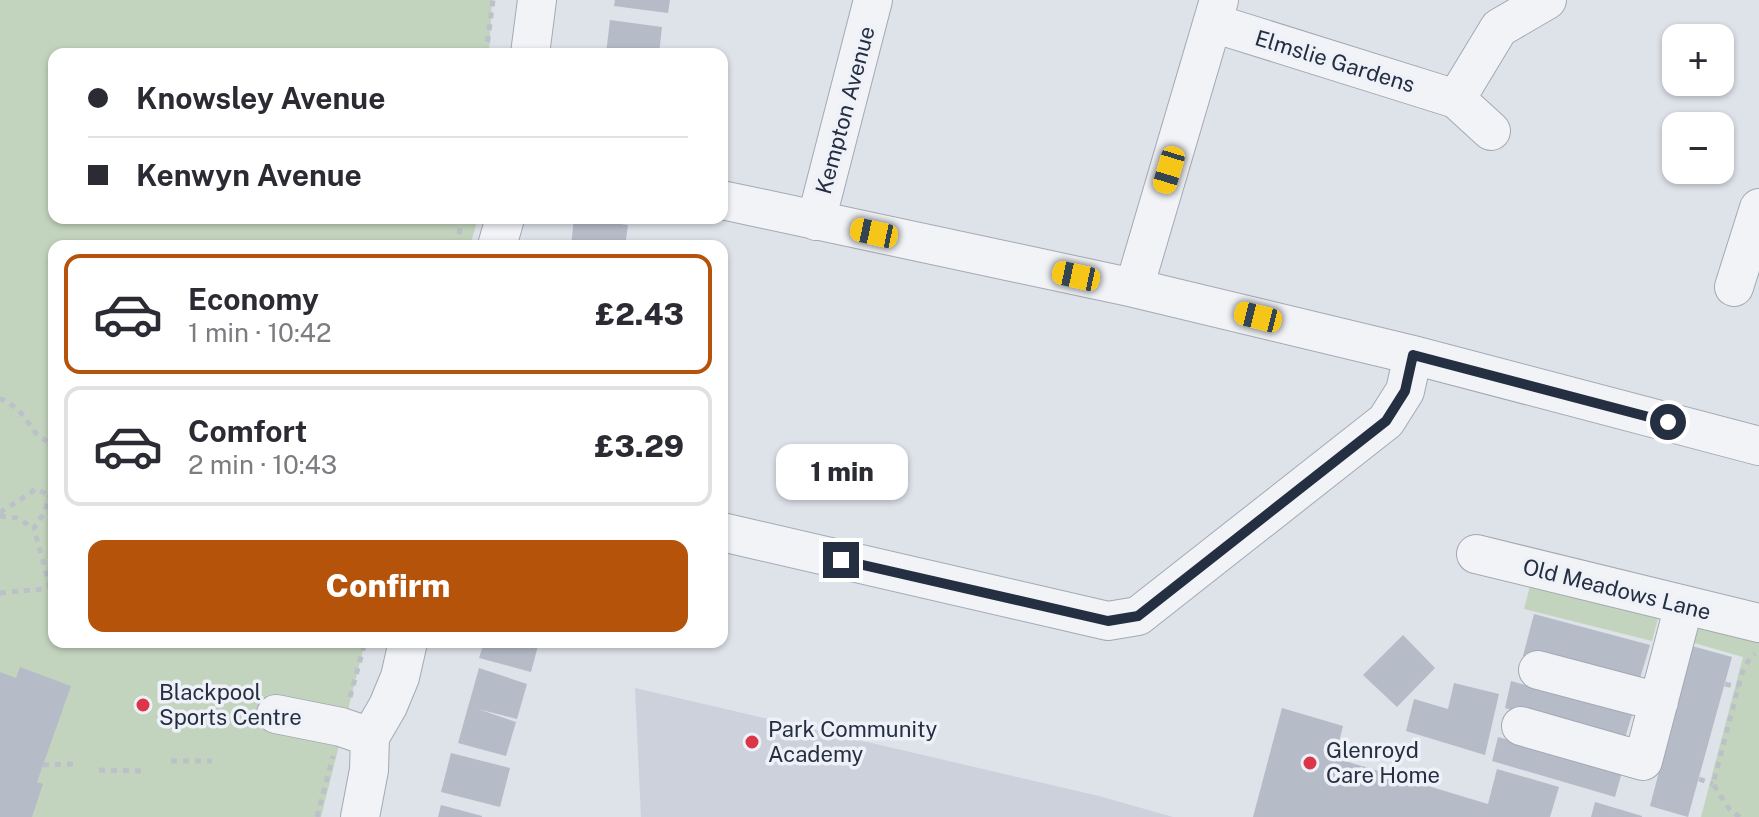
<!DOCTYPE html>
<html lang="en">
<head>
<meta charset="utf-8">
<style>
  body { margin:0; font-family:"Public Sans",sans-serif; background:#f7f7f7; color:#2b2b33; height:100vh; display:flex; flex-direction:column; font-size:30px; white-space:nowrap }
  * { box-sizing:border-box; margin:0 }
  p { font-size:26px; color:#7c7c81 }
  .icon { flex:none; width:44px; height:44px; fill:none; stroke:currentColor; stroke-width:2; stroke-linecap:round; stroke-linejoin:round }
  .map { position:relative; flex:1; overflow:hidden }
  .drawer { position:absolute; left:48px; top:240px; width:680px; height:408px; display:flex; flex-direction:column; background:#fff; border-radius:16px; box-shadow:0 2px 6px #0004 }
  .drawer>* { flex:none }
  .guide { position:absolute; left:48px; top:48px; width:680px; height:176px; border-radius:16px; box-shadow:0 2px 6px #0004; display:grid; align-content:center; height:176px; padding:0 40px; background:#fff }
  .fabs { position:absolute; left:1662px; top:24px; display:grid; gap:16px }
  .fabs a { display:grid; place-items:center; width:72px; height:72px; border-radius:16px; background:#fff; box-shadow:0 2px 6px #0004; font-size:40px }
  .end { position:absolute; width:36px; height:36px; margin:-18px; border:10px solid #252f42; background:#fff; box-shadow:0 0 0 4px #fff }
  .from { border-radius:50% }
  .bubble { position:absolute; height:56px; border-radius:16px; background:#fff; box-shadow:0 2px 6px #0004; font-size:26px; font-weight:800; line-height:56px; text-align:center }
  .car { position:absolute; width:24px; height:48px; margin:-24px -12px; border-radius:10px; box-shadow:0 0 6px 2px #0007; background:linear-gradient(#f5c518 24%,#345 0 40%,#f5c518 0 76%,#345 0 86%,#f5c518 0) }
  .guide b { display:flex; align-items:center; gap:28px; height:76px; font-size:30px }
  .guide b+b { border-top:2px solid #e1e1e2 }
  .guide i { width:20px; height:20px; background:#2b2b33 }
  ul { padding:14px 0 0; list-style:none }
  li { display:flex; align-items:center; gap:24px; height:120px; margin:0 16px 12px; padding:0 24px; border:4px solid #e1e1e2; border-radius:16px }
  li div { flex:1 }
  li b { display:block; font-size:30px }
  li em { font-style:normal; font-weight:800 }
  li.active { border-color:#b45309 }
  li>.icon { width:72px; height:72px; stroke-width:1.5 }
  .action { display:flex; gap:16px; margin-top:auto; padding:16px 40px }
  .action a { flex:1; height:92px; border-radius:16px; background:#b45309; color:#fff; font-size:32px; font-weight:800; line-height:92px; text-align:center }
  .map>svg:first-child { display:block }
  .built { fill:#ccd1dc }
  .green { fill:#c3d4be }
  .building { fill:#b5bbc7 }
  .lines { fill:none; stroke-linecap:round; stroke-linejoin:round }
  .minor-casing { stroke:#a3a9b4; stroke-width:40 }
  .path { stroke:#bcc0c8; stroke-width:5; stroke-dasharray:6 6; stroke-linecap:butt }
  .minor { stroke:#f1f3f7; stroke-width:38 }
  .route { stroke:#252f42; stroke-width:10 }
  .poi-dot { fill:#dd3548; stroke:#eef1f7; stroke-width:3 }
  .labels { text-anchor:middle; stroke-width:7; stroke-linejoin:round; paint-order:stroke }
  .street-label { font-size:22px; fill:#252f42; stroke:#eef1f7 }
  .poi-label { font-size:22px; fill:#252f42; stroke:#eef1f7; text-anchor:start }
</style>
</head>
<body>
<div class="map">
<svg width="1759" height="817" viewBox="0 0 1759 817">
  <rect width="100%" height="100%" fill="#dee2e9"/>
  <path class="built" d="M 635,688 L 1099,796 L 1173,817 L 641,817 Z"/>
  <path class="green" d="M 0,0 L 492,0 L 489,54 L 54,54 L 54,218 L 478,218 L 470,246 L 54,246 L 54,642 L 365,642 L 321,817 L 0,817 Z
    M 1532,578 L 1660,611 L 1652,641 L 1524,609 Z
    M 1692,620 L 1759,638 L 1759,817 L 1701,817 L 1743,657 L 1687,641 Z"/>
  <path class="building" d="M 615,0 L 670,0 L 668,13 L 614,6 Z
    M 610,20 L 662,27 L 659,54 L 606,54 Z
    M 574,218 L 628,225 L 625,246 L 571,246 Z
    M 1534,614 L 1650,645 L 1637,688 L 1523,656 Z
    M 1403,635 L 1435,668 L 1397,707 L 1363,675 Z
    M 484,642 L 539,642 L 531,672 L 479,658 Z
    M 1692,646 L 1732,657 L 1688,817 L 1650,806 Z
    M 20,667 L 71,686 L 37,782 L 43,784 L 32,817 L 0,817 L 0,672 L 16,678 Z
    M 479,668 L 527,684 L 517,719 L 478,709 L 516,722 L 506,756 L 458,743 Z
    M 1511,681 L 1632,715 L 1624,741 L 1505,708 Z
    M 1454,683 L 1499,694 L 1485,755 L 1406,731 L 1414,699 L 1448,709 Z
    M 1282,708 L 1343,726 L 1335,758 L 1488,804 L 1497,769 L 1559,787 L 1550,817 L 1253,817 Z
    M 1498,737 L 1622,772 L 1615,797 L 1492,761 Z
    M 451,753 L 510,768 L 500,807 L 441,792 Z
    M 1595,802 L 1642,816 L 1642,817 L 1591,817 Z
    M 441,805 L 482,816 L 482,817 L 438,817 Z"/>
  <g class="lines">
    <defs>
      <path id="minor" d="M 1213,23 L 1456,99 L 1499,28 L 1547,0
        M 530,54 L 537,0
        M 1456,99 L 1491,131
        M 722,200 L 1134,288 L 1413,355 L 1759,446
        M 816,221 L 873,0
        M 497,246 L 505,218
        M 1734,287 L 1759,208
        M 1134,288 L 1219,0
        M 722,532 L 1108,621 L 1138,616 L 1386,421 L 1405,391 L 1413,355
        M 1476,554 L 1759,623
        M 1538,670 L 1659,702
        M 276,714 L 341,727 L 370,737
        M 1521,726 L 1643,761 L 1684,605
        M 360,817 L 369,770 L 370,737 L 388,706 L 400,677 L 408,642"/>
    </defs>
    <use href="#minor" class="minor-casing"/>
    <path class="path" d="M 486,54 L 493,0
      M 457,246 L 462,218
      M 0,401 L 2,399 L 18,409 L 38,436 L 54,445
      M 0,513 C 12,503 24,499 35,489 L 50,495
      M 0,516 L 17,518 L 34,528
      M 50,588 L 34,528 L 44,513 L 50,495 L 54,490
      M 0,593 L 54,588
      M 1725,684 L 1738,687
      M 350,697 L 365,642
      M 171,761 L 212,761
      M 43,765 L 74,764
      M 99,770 L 141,771
      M 1699,779 L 1713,784
      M 317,817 L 333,756
      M 1740,817 L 1730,810 L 1713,784 L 1742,673 L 1750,658 L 1755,654"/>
    <use href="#minor" class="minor"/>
  </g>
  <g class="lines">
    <path class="route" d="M 841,560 L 1108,621 L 1138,616 L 1386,421 L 1405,391 L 1413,355 L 1668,422"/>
  </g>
  <g class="poi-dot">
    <circle cx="143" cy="705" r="8"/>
    <circle cx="752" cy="742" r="8"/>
    <circle cx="1310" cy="763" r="8"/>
  </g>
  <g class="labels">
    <g class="street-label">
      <text transform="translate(1335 61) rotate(17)" y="8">Elmslie Gardens</text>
      <text transform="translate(845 110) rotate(-75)" y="8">Kempton Avenue</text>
      <text transform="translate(1617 589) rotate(14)" y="8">Old Meadows Lane</text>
    </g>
    <g class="poi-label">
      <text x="159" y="700">Blackpool<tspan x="159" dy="25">Sports Centre</tspan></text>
      <text x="768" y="737">Park Community<tspan x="768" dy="25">Academy</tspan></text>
      <text x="1326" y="758">Glenroyd<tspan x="1326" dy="25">Care Home</tspan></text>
    </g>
  </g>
</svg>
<div class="fabs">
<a>+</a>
<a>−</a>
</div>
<i class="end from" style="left:1668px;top:422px"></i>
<i class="end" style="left:841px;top:560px"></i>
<div class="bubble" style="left:776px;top:444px;width:132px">1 min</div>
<i class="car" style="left:1169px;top:170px;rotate:197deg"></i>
<i class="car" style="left:874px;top:233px;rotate:282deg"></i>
<i class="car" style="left:1076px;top:276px;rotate:282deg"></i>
<i class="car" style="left:1258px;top:317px;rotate:284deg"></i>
<div class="guide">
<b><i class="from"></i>Knowsley Avenue</b>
<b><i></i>Kenwyn Avenue</b>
</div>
<section class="drawer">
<ul>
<li class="active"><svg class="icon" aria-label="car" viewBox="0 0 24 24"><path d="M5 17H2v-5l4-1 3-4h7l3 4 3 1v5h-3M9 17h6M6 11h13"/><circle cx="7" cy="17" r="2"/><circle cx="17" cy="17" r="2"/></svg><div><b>Economy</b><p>1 min · 10:42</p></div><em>£2.43</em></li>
<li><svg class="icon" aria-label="car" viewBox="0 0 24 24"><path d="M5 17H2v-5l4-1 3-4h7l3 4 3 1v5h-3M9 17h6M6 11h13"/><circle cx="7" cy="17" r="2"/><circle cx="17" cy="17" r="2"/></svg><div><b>Comfort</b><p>2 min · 10:43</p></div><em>£3.29</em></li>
</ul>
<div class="action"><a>Confirm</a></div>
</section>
</div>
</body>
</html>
